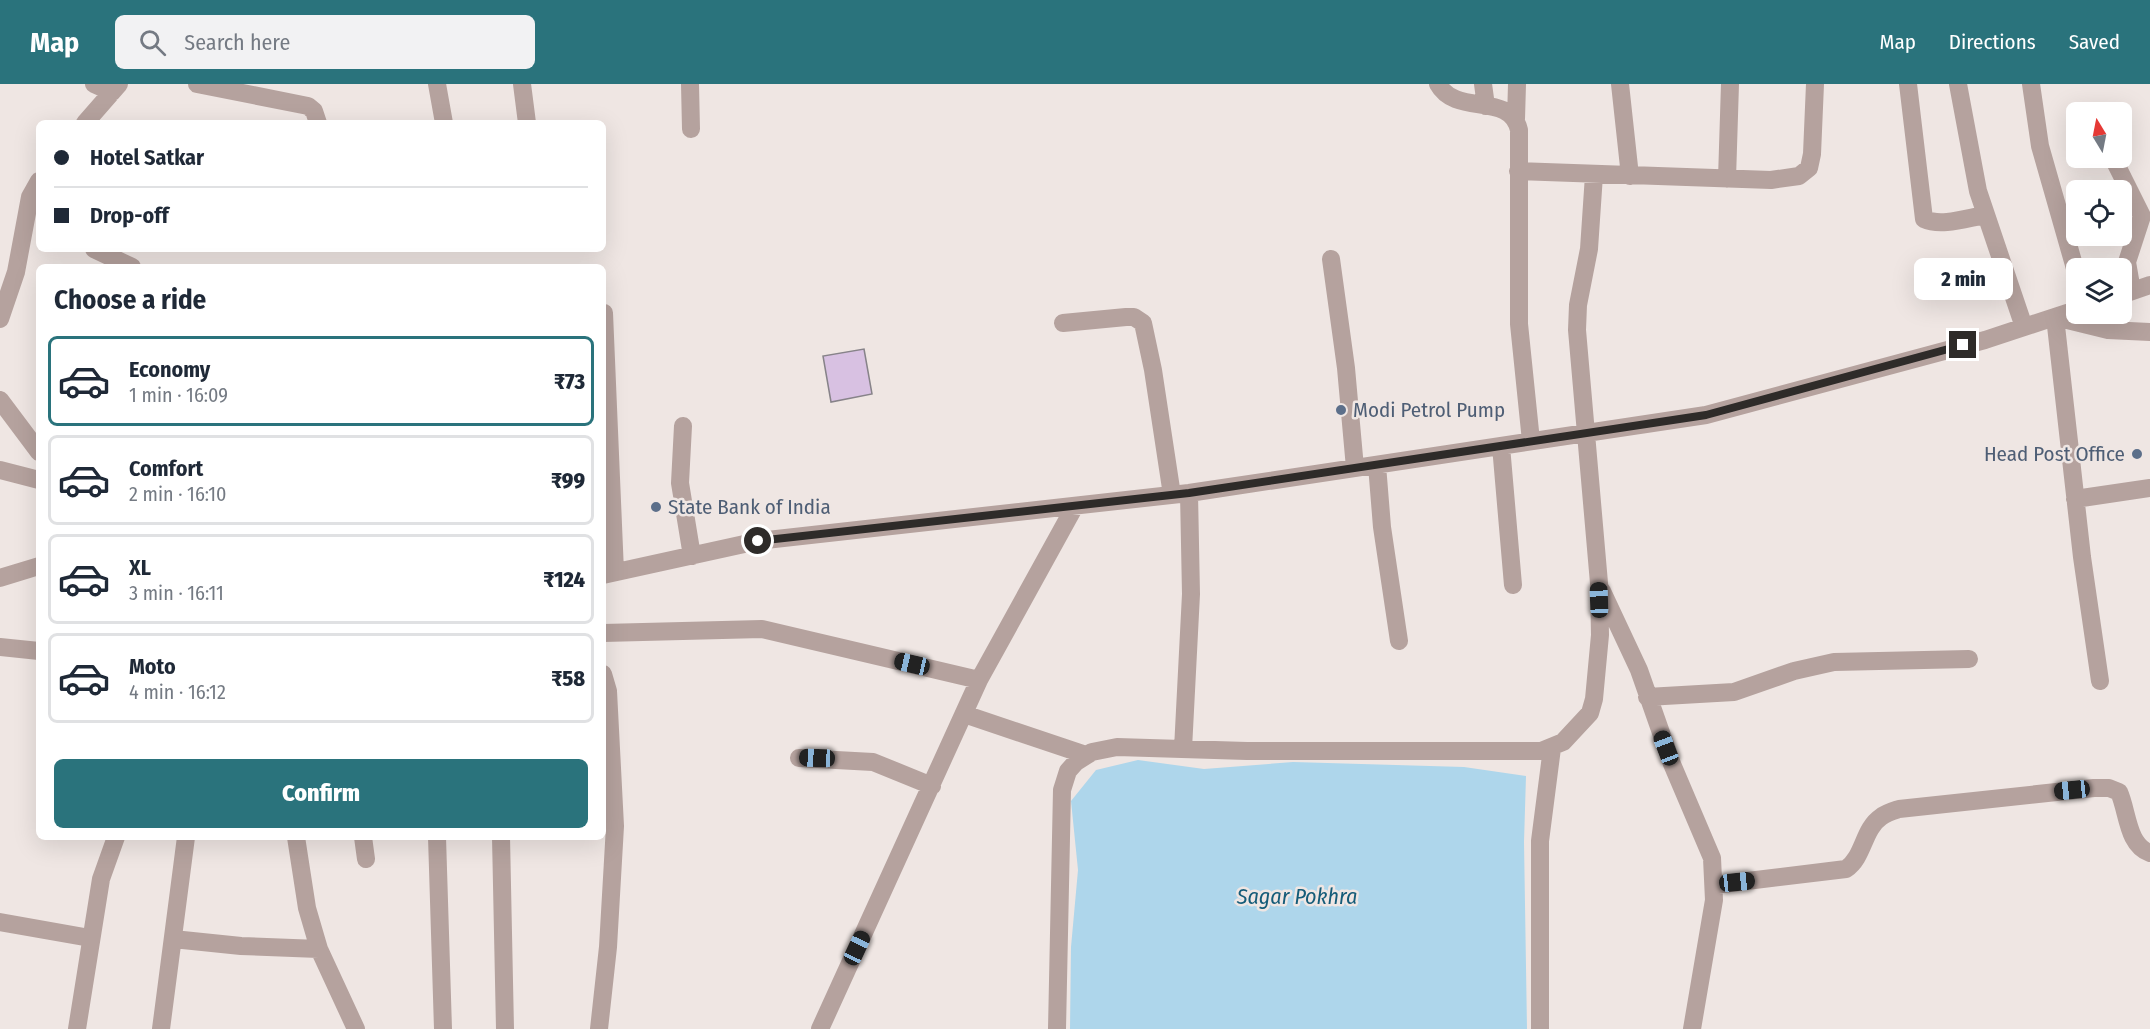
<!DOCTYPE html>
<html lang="en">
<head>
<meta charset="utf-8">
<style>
  body { margin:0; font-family:"Fira Sans Condensed",sans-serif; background:#f2f2f3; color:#1f2937; height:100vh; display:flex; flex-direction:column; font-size:22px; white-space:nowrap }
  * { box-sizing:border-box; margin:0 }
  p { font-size:20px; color:#747a83 }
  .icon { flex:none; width:33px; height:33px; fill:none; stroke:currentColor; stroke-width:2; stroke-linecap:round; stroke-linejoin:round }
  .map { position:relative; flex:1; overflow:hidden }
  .panel { position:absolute; left:36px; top:180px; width:570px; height:576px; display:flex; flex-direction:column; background:#fff; border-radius:9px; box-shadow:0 6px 24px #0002 }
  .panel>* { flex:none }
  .top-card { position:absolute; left:36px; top:36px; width:570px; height:132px; border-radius:9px; box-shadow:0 6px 24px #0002; display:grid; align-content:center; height:132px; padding:0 18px; background:#fff }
  .needle { width:39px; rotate:350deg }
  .buttons { position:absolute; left:2066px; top:18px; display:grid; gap:12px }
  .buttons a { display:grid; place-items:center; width:66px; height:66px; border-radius:9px; background:#fff; box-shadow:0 6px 24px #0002; font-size:30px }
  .end { position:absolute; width:27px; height:27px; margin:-14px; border:8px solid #2e2b29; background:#fff; box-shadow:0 0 0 3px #fff }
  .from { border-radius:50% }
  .bubble { position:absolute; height:42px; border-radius:9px; background:#fff; box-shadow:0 6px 24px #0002; font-size:20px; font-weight:800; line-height:42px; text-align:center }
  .car { position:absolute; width:18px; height:36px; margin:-18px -9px; border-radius:8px; box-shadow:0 0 4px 2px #0007; background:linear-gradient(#222 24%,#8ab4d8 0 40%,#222 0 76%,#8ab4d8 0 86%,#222 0) }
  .top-card b { display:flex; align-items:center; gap:21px; height:57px; font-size:22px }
  .top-card b+b { border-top:2px solid #e0e1e3 }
  .top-card i { width:15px; height:15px; background:#1f2937 }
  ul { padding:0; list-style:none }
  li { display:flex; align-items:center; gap:18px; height:90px; margin:0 12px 9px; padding:0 6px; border:3px solid #e0e1e3; border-radius:9px }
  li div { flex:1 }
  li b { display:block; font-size:22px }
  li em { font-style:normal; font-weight:800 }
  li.on { border-color:#2a737c }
  li>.icon { width:54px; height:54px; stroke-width:1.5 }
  h2 { padding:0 18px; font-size:27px; line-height:72px }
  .button { display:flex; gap:12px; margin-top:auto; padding:12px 18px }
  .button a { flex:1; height:69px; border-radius:9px; background:#2a737c; color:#fff; font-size:24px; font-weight:800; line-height:69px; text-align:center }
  header { display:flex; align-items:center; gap:36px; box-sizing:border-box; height:84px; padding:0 30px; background:#2a737c; color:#fff }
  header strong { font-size:28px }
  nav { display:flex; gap:33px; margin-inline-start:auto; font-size:21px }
  .search { width:420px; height:54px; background:#f2f2f3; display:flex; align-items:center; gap:15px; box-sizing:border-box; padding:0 21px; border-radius:9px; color:#747a83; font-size:22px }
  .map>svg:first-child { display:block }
  .water { fill:#aed6eb }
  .building { fill:#d8c1e2; stroke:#878389; stroke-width:1.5 }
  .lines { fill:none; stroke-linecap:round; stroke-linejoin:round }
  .minor { stroke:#b5a29e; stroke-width:18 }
  .route { stroke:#2e2b29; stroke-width:8 }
  .service-dot { fill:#5c6f8a; stroke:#efe6e3; stroke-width:2 }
  .labels { text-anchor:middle; stroke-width:5; stroke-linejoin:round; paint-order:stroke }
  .service-label { font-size:21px; fill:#4e5e75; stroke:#efe6e3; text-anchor:start }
  .water-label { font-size:22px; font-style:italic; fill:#155c79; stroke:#efe6e3 }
</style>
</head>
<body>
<header>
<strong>Map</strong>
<div class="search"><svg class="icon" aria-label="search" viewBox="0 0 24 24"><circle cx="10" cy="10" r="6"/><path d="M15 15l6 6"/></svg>Search here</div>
<nav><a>Map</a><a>Directions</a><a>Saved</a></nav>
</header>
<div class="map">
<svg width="2150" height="945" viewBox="0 0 2150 945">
  <rect width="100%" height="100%" fill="#efe6e3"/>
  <path class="water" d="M 1138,676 L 1204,685 L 1293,678 L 1464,683 L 1526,692 L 1524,758 L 1527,945 L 1070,945 L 1071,863 L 1078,786 L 1071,717 L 1096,686 Z"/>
  <path class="building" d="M 864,265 L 872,310 L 831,318 L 823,272 Z"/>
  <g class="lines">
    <path class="minor" d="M 94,0 L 112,8
      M 197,0 L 308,22 L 314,27 L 318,39
      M 437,0 L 444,39
      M 522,0 L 527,39
      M 690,0 L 691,45
      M 1438,0 C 1456,33 1510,7 1519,46 L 1519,240 L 1531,357
      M 1483,0 L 1486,22
      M 1620,0 L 1630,92
      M 1908,0 L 1924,135 C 1941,143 1967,134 1985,131
      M 1958,0 L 1978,107 L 2024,243
      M 2031,0 L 2040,62 L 2076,188
      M 1516,35 L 1517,0
      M 85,39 L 119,0
      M 2113,74 L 2142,132 L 2127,178 L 2132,207
      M 1518,87 L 1771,96 L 1799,92 L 1809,84 L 1812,70 L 1815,0
      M 1727,95 L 1730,0
      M 94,165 L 132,183
      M 1331,175 L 1346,284 L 1355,384
      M 2121,211 L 2150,201
      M 604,229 L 615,488
      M 0,235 L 16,188 L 30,113 L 39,97
      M 1063,239 L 1126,233 L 1134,233 L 1143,239 L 1153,286 L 1172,411
      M 0,316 L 39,368
      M 683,342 L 680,399 L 692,472
      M 1501,362 L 1513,501
      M 1377,381 L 1382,443 L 1399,557
      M 0,386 L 39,396
      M 2075,415 L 2150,404
      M 603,491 L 758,457 L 1189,409 L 1706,331 L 1985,256 L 2076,226
      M 0,494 L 39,482
      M 1602,507 L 1639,586 L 1672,680 L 1712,774 L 1714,816 L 1692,945
      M 603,549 L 762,545 L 979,596
      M 0,563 L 39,567
      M 2100,597 L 2082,473 L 2055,233 L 2108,246 L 2150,248
      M 1647,613 L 1734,608 L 1794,587 L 1834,578 L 1969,575
      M 964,630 L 1086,671
      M 1183,665 L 1191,510 L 1189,409
      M 799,674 L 873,678 L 932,702
      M 296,753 L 307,824 L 319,865 L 356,945
      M 363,753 L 366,775
      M 437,753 L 443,945
      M 501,753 L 505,945
      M 1714,801 L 1846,785 C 1864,773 1863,745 1881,733 C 1886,729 1893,727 1899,725 L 2094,704 L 2109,704 L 2119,708 C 2128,728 2127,761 2150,769
      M 0,838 L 90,854
      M 173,855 L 241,862 L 319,865
      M 77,945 L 101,795 L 116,753
      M 161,945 L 186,753
      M 599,945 L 608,863 L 615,742 L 608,607 L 603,590
      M 820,945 L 979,596 L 1075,422
      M 1057,945 L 1062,706 L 1068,687 L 1076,678 L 1092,668 L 1117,663 L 1247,667 L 1541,667 L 1563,658 L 1590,629 L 1594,615 L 1600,551 L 1599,499 L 1577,246 L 1578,221 L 1589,165 L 1594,91
      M 1540,945 L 1540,757 L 1552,664"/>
  </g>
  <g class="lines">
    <path class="route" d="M 758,457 L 1189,409 L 1706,331 L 1963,261"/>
  </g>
  <g class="service-dot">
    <circle cx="1341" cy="326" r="6"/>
    <circle cx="2137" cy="370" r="6"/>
    <circle cx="656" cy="423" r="6"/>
  </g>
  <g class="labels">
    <g class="service-label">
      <text x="1353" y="333">Modi Petrol Pump</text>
      <text x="2125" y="377" text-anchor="end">Head Post Office</text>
      <text x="668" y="430">State Bank of India</text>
    </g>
    <g class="water-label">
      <text x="1297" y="820">Sagar Pokhra</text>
    </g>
  </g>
</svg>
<div class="buttons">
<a><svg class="needle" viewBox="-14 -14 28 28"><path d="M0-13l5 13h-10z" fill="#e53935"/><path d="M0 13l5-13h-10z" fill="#747a83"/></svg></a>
<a><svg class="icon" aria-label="locate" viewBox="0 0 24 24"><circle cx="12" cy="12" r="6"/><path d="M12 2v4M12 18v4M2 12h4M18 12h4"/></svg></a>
<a><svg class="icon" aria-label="layers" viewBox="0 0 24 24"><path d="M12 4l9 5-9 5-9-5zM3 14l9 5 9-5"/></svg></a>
</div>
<i class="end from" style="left:758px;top:457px"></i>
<i class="end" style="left:1963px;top:261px"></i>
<div class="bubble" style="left:1914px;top:174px;width:99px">2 min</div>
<i class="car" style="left:1599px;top:516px;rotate:358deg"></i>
<i class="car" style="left:912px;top:580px;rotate:283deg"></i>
<i class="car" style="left:1666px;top:664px;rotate:339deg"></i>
<i class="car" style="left:817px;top:674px;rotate:272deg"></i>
<i class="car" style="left:2072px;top:706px;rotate:264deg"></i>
<i class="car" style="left:1737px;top:798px;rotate:84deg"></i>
<i class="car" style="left:857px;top:864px;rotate:25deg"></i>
<div class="top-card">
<b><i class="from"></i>Hotel Satkar</b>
<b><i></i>Drop-off</b>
</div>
<section class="panel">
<h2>Choose a ride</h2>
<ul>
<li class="on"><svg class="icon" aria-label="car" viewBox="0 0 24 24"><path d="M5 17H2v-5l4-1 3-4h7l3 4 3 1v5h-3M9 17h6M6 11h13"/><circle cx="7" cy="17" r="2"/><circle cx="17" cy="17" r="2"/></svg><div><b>Economy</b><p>1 min · 16:09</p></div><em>₹73</em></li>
<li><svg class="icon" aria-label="car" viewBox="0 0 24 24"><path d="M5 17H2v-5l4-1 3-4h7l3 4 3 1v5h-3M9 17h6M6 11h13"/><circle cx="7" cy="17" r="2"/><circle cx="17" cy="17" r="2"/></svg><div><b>Comfort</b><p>2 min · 16:10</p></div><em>₹99</em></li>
<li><svg class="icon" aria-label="car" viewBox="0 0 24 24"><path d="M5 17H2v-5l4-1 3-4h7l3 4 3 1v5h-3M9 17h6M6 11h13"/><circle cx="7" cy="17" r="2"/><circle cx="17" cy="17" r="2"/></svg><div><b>XL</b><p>3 min · 16:11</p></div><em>₹124</em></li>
<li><svg class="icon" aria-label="car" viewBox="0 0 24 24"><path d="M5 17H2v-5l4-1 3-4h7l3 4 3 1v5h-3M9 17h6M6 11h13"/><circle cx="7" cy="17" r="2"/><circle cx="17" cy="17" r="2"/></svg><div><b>Moto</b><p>4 min · 16:12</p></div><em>₹58</em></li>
</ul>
<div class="button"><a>Confirm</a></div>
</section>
</div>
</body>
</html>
